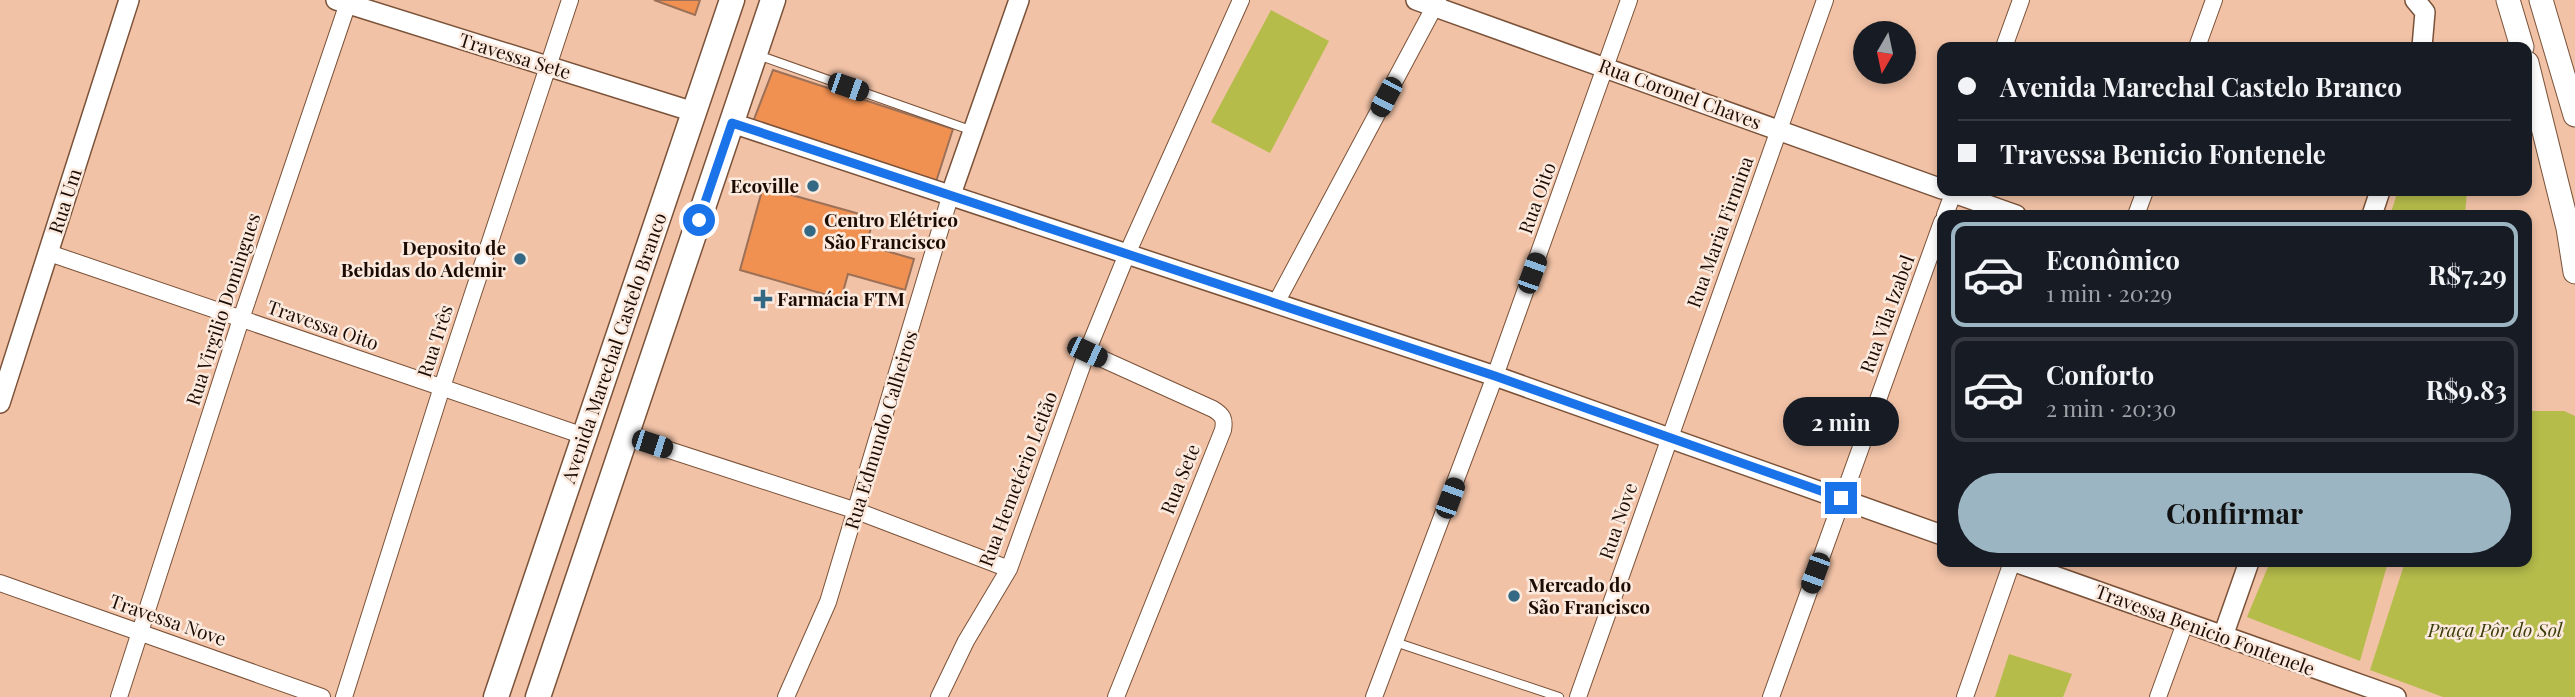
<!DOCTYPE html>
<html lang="pt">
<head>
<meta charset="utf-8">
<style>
  body { margin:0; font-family:"Playfair Display",serif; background:#20242c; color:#f1f3f6; height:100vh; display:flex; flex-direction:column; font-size:26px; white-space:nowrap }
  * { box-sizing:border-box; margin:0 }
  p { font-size:23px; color:#9ea1a6 }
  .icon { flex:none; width:38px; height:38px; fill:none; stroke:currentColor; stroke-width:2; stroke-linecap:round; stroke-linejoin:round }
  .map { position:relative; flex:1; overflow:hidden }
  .sheet { position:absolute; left:1937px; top:210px; width:595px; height:357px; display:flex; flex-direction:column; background:#171b24; border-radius:14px; box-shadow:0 4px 10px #0003 }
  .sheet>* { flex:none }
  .hud { position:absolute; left:1937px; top:42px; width:595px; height:154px; border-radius:14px; box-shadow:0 4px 10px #0003; display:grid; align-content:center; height:154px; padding:0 21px; background:#171b24 }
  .needle { width:46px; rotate:189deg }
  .fabs { position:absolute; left:1853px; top:21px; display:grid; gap:14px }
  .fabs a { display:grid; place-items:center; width:63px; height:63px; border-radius:50%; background:#171b24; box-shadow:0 4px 10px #0003; font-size:35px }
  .end { position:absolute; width:32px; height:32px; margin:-16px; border:9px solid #1a73e8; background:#fff; box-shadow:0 0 0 4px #fff }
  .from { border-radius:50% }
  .bubble { position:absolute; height:49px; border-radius:24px; background:#171b24; box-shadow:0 4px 10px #0003; font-size:23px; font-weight:700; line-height:49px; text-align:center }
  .car { position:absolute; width:21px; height:42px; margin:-21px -10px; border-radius:9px; box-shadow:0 0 5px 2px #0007; background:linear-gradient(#222 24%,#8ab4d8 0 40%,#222 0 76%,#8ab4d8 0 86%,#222 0) }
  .hud b { display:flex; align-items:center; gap:24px; height:66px; font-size:26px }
  .hud b+b { border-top:2px solid #363941 }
  .hud i { width:18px; height:18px; background:#f1f3f6 }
  ul { padding:12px 0 0; list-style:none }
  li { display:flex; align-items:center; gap:21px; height:105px; margin:0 14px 10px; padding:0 7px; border:4px solid #363941; border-radius:14px }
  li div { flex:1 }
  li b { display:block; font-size:26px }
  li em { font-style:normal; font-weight:700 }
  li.on { border-color:#9cb5c3 }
  li>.icon { width:63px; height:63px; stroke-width:1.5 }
  .button { display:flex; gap:14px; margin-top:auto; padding:14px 21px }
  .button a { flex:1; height:80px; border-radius:42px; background:#9cb5c3; color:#111; font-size:28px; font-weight:700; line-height:80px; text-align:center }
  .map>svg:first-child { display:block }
  .green { fill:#b5bc4a }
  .building { fill:#f09051; stroke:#9c7158; stroke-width:2 }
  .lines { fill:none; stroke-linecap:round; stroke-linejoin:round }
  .service-casing { stroke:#7a5239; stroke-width:10 }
  .minor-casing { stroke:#7a5239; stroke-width:18 }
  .tertiary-casing { stroke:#7a5239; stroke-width:22 }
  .secondary-casing { stroke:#7a5239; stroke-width:25 }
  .primary-casing { stroke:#7a5239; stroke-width:27 }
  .service { stroke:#fff; stroke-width:8 }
  .minor { stroke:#fff; stroke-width:16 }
  .tertiary { stroke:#fff; stroke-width:19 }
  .secondary { stroke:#fff; stroke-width:23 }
  .primary { stroke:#fff; stroke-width:24 }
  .route { stroke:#1a73e8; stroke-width:9 }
  .poi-dot { fill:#336984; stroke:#fdeade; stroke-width:2.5 }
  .labels { text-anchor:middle; stroke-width:5; stroke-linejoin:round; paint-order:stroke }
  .street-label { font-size:19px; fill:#1b0c03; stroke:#fdeade }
  .poi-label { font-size:19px; font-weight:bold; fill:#1b0c03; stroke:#fdeade; text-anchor:start }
  .park-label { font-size:19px; font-style:italic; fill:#3b3e0d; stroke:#fdeade }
</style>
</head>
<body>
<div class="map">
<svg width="2575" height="697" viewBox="0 0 2575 697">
  <rect width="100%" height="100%" fill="#f1c2a6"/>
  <path class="green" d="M 1271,10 L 1329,41 L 1270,153 L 1211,122 Z
    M 2398,191 L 2467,191 L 2465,215 L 2390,215 Z
    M 2527,411 L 2564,411 L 2575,416 L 2575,697 L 2443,697 L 2370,670 L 2405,562 L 2527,562 Z
    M 2270,562 L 2388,562 L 2360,661 L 2247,617 Z
    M 2009,654 L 2072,674 L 2063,697 L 1995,697 Z"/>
  <path class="building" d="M 654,0 L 700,0 L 695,15 Z
    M 773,70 L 953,129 L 935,185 L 753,122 Z
    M 763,187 L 874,218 L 866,245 L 914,259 L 905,290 L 848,274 L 841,299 L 740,270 Z"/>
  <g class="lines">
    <defs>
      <path id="service" d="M 758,55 L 973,131
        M 1395,642 L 1559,697"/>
      <path id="minor" d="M 2004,47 L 2021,0
        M 2197,47 L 2214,0
        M 1945,215 L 1954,191
        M 2136,215 L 2145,191
        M 49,253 L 584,436
        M 1276,303 L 1438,0
        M 1087,352 L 1213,409 C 1223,415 1225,419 1223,430 L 1116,697
        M 626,436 L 857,511 L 1009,569
        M 0,583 L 322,697
        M 119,697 L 241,319 L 349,0
        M 344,697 L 442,387 L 570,0
        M 786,697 L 828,602 L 950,197
        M 939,697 L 966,641 L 1009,569 L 1087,352 L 1127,254 L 1241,0
        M 1374,697 L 1495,376 L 1629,0
        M 1578,697 L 1825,0
        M 1771,697 L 1942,222
        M 1965,697 L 2012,562
        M 2158,697 L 2185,623"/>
      <path id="tertiary" d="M 336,0 L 694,112
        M 1416,0 L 1942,189
        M 2415,0 L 2425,12 L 2422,47
        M 732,123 L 1495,376 L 1942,535
        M 1948,191 L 2016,215
        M 950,197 L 1019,0
        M 2372,215 L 2380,191
        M 0,403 L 129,0
        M 2015,562 L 2396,697
        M 2223,636 L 2249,562"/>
      <path id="secondary" d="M 2508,0 L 2522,47
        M 2541,0 L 2575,115
        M 2527,63 L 2568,228 L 2575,272"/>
      <path id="primary" d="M 496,697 L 732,0
        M 538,697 L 773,0"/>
    </defs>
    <use href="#service" class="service-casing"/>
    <use href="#minor" class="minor-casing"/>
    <use href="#tertiary" class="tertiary-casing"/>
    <use href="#secondary" class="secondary-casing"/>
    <use href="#primary" class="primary-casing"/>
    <use href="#service" class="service"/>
    <use href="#minor" class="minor"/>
    <use href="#tertiary" class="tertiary"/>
    <use href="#secondary" class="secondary"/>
    <use href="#primary" class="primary"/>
  </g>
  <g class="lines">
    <path class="route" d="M 699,220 L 732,123 L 1495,376 L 1841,498"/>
  </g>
  <g class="poi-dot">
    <circle cx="813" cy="186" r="7"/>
    <circle cx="810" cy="231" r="7"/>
    <circle cx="520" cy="259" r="7"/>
    <path d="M759.5 288.5h7v7h7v7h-7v7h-7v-7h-7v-7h7z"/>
    <circle cx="1514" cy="596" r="7"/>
  </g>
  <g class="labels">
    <g class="street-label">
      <text transform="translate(515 56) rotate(17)" y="7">Travessa Sete</text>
      <text transform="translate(1680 94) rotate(20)" y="7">Rua Coronel Chaves</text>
      <text transform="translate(1537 198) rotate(-70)" y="7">Rua Oito</text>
      <text transform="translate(65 201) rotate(-72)" y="7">Rua Um</text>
      <text transform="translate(1720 232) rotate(-70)" y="7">Rua Maria Firmina</text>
      <text transform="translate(223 309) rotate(-72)" y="7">Rua Virgilio Domingues</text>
      <text transform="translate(1887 314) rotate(-70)" y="7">Rua Vila Izabel</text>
      <text transform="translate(323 325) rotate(19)" y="7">Travessa Oito</text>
      <text transform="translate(435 341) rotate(-72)" y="7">Rua Três</text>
      <text transform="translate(614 348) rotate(-71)" y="7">Avenida Marechal Castelo Branco</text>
      <text transform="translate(881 430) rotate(-73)" y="7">Rua Edmundo Calheiros</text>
      <text transform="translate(1018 479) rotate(-69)" y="7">Rua Hemetério Leitão</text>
      <text transform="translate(1180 479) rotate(-68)" y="7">Rua Sete</text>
      <text transform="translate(1618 521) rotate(-71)" y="7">Rua Nove</text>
      <text transform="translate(168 620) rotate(19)" y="7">Travessa Nove</text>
      <text transform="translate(2205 630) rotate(20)" y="7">Travessa Benicio Fontenele</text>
    </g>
    <g class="poi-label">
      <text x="799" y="193" text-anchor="end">Ecoville</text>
      <text x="824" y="227">Centro Elétrico<tspan x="824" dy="22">São Francisco</tspan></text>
      <text x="506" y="255" text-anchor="end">Deposito de<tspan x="506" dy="22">Bebidas do Ademir</tspan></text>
      <text x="777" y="306">Farmácia FTM</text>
      <text x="1528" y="592">Mercado do<tspan x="1528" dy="22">São Francisco</tspan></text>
    </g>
    <g class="park-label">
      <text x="2495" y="637">Praça Pôr do Sol</text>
    </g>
  </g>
</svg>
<div class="fabs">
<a><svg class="needle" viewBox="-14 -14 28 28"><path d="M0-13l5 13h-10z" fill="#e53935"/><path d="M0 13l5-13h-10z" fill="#9ea1a6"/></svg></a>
</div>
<i class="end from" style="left:699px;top:220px"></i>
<i class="end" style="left:1841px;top:498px"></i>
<div class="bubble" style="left:1783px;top:397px;width:116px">2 min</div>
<i class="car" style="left:848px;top:87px;rotate:109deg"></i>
<i class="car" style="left:1386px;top:97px;rotate:208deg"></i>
<i class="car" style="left:1532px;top:273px;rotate:20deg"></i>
<i class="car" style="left:1087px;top:352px;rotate:115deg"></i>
<i class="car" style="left:652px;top:444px;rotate:108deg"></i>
<i class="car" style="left:1450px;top:498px;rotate:20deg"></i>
<i class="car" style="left:1815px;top:573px;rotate:200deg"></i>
<div class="hud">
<b><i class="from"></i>Avenida Marechal Castelo Branco</b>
<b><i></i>Travessa Benicio Fontenele</b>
</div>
<section class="sheet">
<ul>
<li class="on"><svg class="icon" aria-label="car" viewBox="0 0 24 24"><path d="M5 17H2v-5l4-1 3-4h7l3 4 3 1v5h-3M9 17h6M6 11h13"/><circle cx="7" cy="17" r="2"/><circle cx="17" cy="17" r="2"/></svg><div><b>Econômico</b><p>1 min · 20:29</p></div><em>R$7.29</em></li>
<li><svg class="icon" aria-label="car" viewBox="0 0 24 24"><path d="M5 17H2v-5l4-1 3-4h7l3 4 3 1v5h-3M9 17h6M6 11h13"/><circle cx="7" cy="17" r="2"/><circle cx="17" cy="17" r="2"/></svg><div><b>Conforto</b><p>2 min · 20:30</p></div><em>R$9.83</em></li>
</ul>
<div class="button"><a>Confirmar</a></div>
</section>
</div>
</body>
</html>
